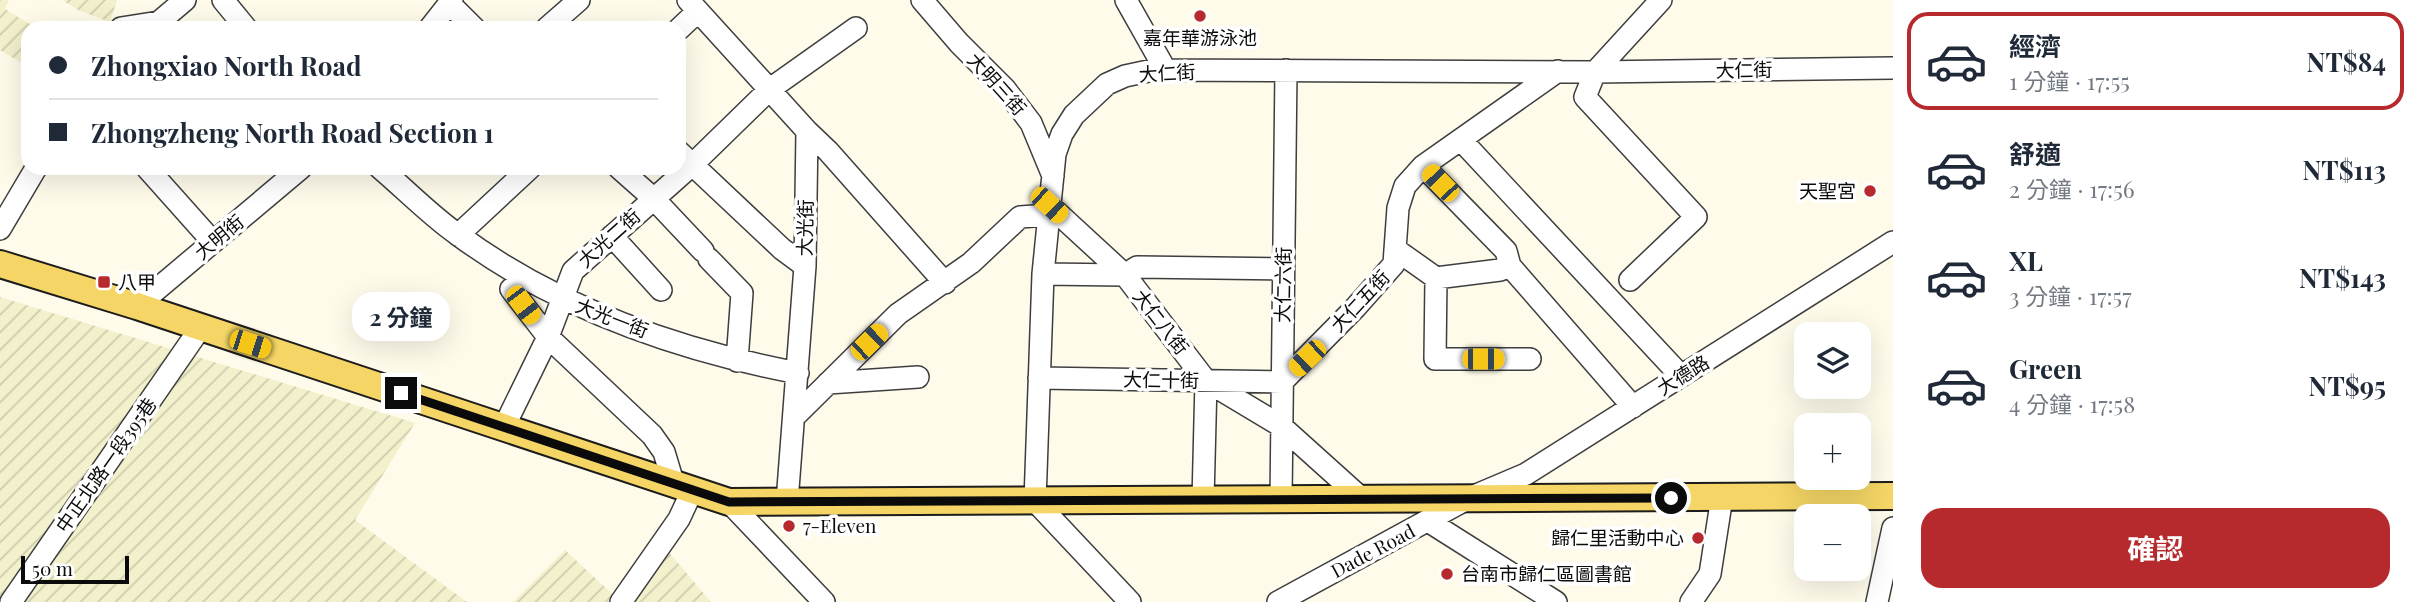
<!DOCTYPE html>
<html lang="zh-TW">
<head>
<meta charset="utf-8">
<style>
  body { margin:0; font-family:"Playfair Display","Noto Sans TC",serif; background:#f6f6f7; color:#1f2937; height:100vh; display:flex; flex-direction:column; font-size:26px; white-space:nowrap }
  * { box-sizing:border-box; margin:0 }
  p { font-size:23px; color:#747a83 }
  .icon { flex:none; width:38px; height:38px; fill:none; stroke:currentColor; stroke-width:2; stroke-linecap:round; stroke-linejoin:round }
  .map { position:relative; flex:1; overflow:hidden }
  .side { display:flex; flex-direction:column; background:#fff; width:525px }
  .side>* { flex:none }
  .guide { position:absolute; left:21px; top:21px; width:665px; height:154px; border-radius:21px; box-shadow:0 7px 28px #0002; display:grid; align-content:center; height:154px; padding:0 28px; background:#fff }
  .tools { position:absolute; left:1794px; top:322px; display:grid; gap:14px }
  .tools a { display:grid; place-items:center; width:77px; height:77px; border-radius:14px; background:#fff; box-shadow:0 7px 28px #0002; font-size:35px }
  .scale { position:absolute; left:21px; bottom:18px; width:108px; box-sizing:border-box; padding-left:7px; border:4px solid #0b0b0b; border-top:0; font-size:19px; line-height:24px; white-space:nowrap; color:#0b0b0b; -webkit-text-stroke:5px #fff; paint-order:stroke }
  .end { position:absolute; width:32px; height:32px; margin:-16px; border:9px solid #0b0b0b; background:#fff; box-shadow:0 0 0 4px #fff }
  .from { border-radius:50% }
  .bubble { position:absolute; height:49px; border-radius:21px; background:#fff; box-shadow:0 7px 28px #0002; font-size:23px; font-weight:700; line-height:49px; text-align:center }
  .car { position:absolute; width:21px; height:42px; margin:-21px -10px; border-radius:9px; box-shadow:0 0 5px 2px #0007; background:linear-gradient(#f5c518 24%,#345 0 40%,#f5c518 0 76%,#345 0 86%,#f5c518 0) }
  .guide b { display:flex; align-items:center; gap:24px; height:66px; font-size:26px }
  .guide b+b { border-top:2px solid #e0e1e3 }
  .guide i { width:18px; height:18px; background:#1f2937 }
  ul { padding:12px 0 0; list-style:none }
  li { display:flex; align-items:center; gap:21px; height:98px; margin:0 14px 10px; padding:0 14px; border:4px solid transparent; border-radius:21px }
  li div { flex:1 }
  li b { display:block; font-size:26px }
  li em { font-style:normal; font-weight:700 }
  li.on { border-color:#b6292c }
  li>.icon { width:63px; height:63px; stroke-width:1.5 }
  .action { display:flex; gap:14px; margin-top:auto; padding:14px 28px }
  .action a { flex:1; height:80px; border-radius:21px; background:#b6292c; color:#fff; font-size:28px; font-weight:700; line-height:80px; text-align:center }
  main { display:flex; flex:1; min-height:0 }
  .map>svg:first-child { display:block }
  .farmland { fill:url(#farmland-furrows) }
  .lines { fill:none; stroke-linecap:round; stroke-linejoin:round }
  .minor-casing { stroke:#3e3e3e; stroke-width:24 }
  .major-casing { stroke:#1c1c1c; stroke-width:30 }
  .minor { stroke:#fff; stroke-width:21 }
  .major { stroke:#f4d565; stroke-width:26 }
  .route { stroke:#0b0b0b; stroke-width:9 }
  .poi-dot { fill:#b6292c; stroke:#fff; stroke-width:2.5 }
  .labels { text-anchor:middle; stroke-width:7; stroke-linejoin:round; paint-order:stroke }
  .poi-label { font-size:19px; fill:#0b0b0b; stroke:#fff; text-anchor:start }
  .street-label { font-size:19px; fill:#0b0b0b; stroke:#fff }
</style>
</head>
<body>
<main>
<div class="map">
<svg width="1893" height="602" viewBox="0 0 1893 602">
  <defs>
    <pattern id="farmland-furrows" width="10" height="10" patternUnits="userSpaceOnUse" patternTransform="scale(1.75)"><rect width="10" height="10" fill="#f3f0cc"/><path d="M-1 1l2-2M0 10L10 0M9 11l2-2" fill="none" stroke="#cfccae"/></pattern>
  </defs>
  <rect width="100%" height="100%" fill="#fefbeb"/>
  <path class="farmland" d="M 0,0 L 9,0 L 5,9 L 35,27 L 28,28 L 28,42 L 20,62 L 0,50 Z
    M 62,0 L 117,0 L 110,22 L 80,11 Z
    M 0,297 L 415,423 L 355,520 L 467,602 L 0,602 Z
    M 565,550 L 621,602 L 513,602 Z
    M 667,550 L 711,602 L 632,602 Z"/>
  <g class="lines">
    <defs>
      <path id="minor" d="M 223,0 L 246,28
        M 688,0 L 807,131 L 805,266 L 787,502
        M 922,0 L 959,43 L 1005,89 L 1031,123 L 1053,176
        M 1126,0 L 1166,71
        M 450,4 L 474,28
        M 121,28 L 159,22 L 185,0
        M 430,28 L 452,0
        M 547,28 L 579,0
        M 679,29 L 697,12
        M 807,131 L 828,151 L 945,283
        M 1461,140 L 1681,376
        M 679,152 L 782,249 L 805,266
        M 1423,166 L 1506,251 L 1510,266 L 1633,407
        M 147,168 L 213,242
        M 380,168 C 406,190 430,215 457,234 C 557,308 678,350 798,373
        M 619,168 L 654,199 L 703,251
        M 1049,205 L 1125,275 L 1206,381 L 1281,426 L 1361,498
        M 0,229 L 36,168
        M 458,235 L 530,168
        M 612,236 L 661,290
        M 1395,249 L 1436,278 L 1500,270 L 1510,266
        M 709,259 L 742,293 L 737,361
        M 1043,274 L 1125,275 L 1137,267 L 1283,269
        M 1436,278 L 1435,359 L 1530,359
        M 1630,280 L 1696,217 L 1585,97 L 1595,72 L 1661,0
        M 511,289 L 548,337 L 652,435 L 664,452 L 673,482
        M 137,306 L 301,168
        M 1039,378 L 1282,382 L 1355,308 L 1394,264 L 1398,208 L 1405,186 L 1423,166 L 1558,71
        M 828,383 L 918,377
        M 795,416 L 898,314 L 971,263 L 1020,217 L 1048,215
        M 504,427 L 548,337 L 573,271 L 692,165 L 770,89 L 856,28
        M 1203,500 L 1206,381
        M 1281,500 L 1286,70
        M 729,502 L 824,602
        M 1428,521 L 1556,602
        M 11,602 L 201,327
        M 621,602 L 679,519 L 693,489
        M 1130,602 L 1035,501 L 1043,274 L 1055,154 L 1062,134 L 1074,115 L 1107,84 L 1125,76 L 1153,70 L 1595,72 L 1893,68
        M 1278,602 L 1467,499 L 1526,474 L 1893,242
        M 1691,602 L 1710,574 L 1722,497
        M 1877,602 L 1893,528"/>
      <path id="major" d="M 0,264 L 137,306 L 729,502 L 1893,496"/>
    </defs>
    <use href="#minor" class="minor-casing"/>
    <use href="#major" class="major-casing"/>
    <use href="#minor" class="minor"/>
    <use href="#major" class="major"/>
  </g>
  <g class="lines">
    <path class="route" d="M 401,393 L 729,502 L 1671,498"/>
  </g>
  <g class="poi-dot">
    <circle cx="1200" cy="16" r="7"/>
    <circle cx="1870" cy="191" r="7"/>
    <rect x="97" y="275" width="14" height="14" rx="3.5"/>
    <circle cx="789" cy="526" r="7"/>
    <circle cx="1698" cy="538" r="7"/>
    <circle cx="1447" cy="574" r="7"/>
  </g>
  <g class="labels">
    <g class="poi-label">
      <text x="1200" y="45" text-anchor="middle">嘉年華游泳池</text>
      <text x="1856" y="198" text-anchor="end">天聖宮</text>
      <text x="118" y="289">八甲</text>
      <text x="803" y="533">7-Eleven</text>
      <text x="1684" y="545" text-anchor="end">歸仁里活動中心</text>
      <text x="1461" y="581">台南市歸仁區圖書館</text>
    </g>
    <g class="street-label">
      <text transform="translate(1744 70) rotate(-1)" y="7">大仁街</text>
      <text transform="translate(1167 73) rotate(-3)" y="7">大仁街</text>
      <text transform="translate(997 84) rotate(48)" y="7">大明三街</text>
      <text transform="translate(805 228) rotate(-89)" y="7">大光街</text>
      <text transform="translate(219 237) rotate(-40)" y="7">大明街</text>
      <text transform="translate(609 238) rotate(-42)" y="7">大光二街</text>
      <text transform="translate(1283 285) rotate(-89)" y="7">大仁六街</text>
      <text transform="translate(1360 301) rotate(-47)" y="7">大仁五街</text>
      <text transform="translate(612 318) rotate(21)" y="7">大光一街</text>
      <text transform="translate(1161 322) rotate(52)" y="7">大仁八街</text>
      <text transform="translate(1683 375) rotate(-32)" y="7">大德路</text>
      <text transform="translate(1161 380) rotate(1)" y="7">大仁十街</text>
      <text transform="translate(106 465) rotate(-55)" y="7">中正北路一段395巷</text>
      <text transform="translate(1373 551) rotate(-28)" y="7">Dade Road</text>
    </g>
  </g>
</svg>
<div class="tools">
<a><svg class="icon" aria-label="layers" viewBox="0 0 24 24"><path d="M12 4l9 5-9 5-9-5zM3 14l9 5 9-5"/></svg></a>
<a>+</a>
<a>−</a>
</div>
<div class="scale">50 m</div>
<i class="end from" style="left:1671px;top:498px"></i>
<i class="end" style="left:401px;top:393px"></i>
<div class="bubble" style="left:352px;top:292px;width:98px">2 分鐘</div>
<i class="car" style="left:1440px;top:183px;rotate:316deg"></i>
<i class="car" style="left:1049px;top:205px;rotate:133deg"></i>
<i class="car" style="left:523px;top:305px;rotate:143deg"></i>
<i class="car" style="left:869px;top:342px;rotate:46deg"></i>
<i class="car" style="left:250px;top:344px;rotate:108deg"></i>
<i class="car" style="left:1307px;top:358px;rotate:226deg"></i>
<i class="car" style="left:1483px;top:359px;rotate:90deg"></i>
<div class="guide">
<b><i class="from"></i>Zhongxiao North Road</b>
<b><i></i>Zhongzheng North Road Section 1</b>
</div>
</div>
<section class="side">
<ul>
<li class="on"><svg class="icon" aria-label="car" viewBox="0 0 24 24"><path d="M5 17H2v-5l4-1 3-4h7l3 4 3 1v5h-3M9 17h6M6 11h13"/><circle cx="7" cy="17" r="2"/><circle cx="17" cy="17" r="2"/></svg><div><b>經濟</b><p>1 分鐘 · 17:55</p></div><em>NT$84</em></li>
<li><svg class="icon" aria-label="car" viewBox="0 0 24 24"><path d="M5 17H2v-5l4-1 3-4h7l3 4 3 1v5h-3M9 17h6M6 11h13"/><circle cx="7" cy="17" r="2"/><circle cx="17" cy="17" r="2"/></svg><div><b>舒適</b><p>2 分鐘 · 17:56</p></div><em>NT$113</em></li>
<li><svg class="icon" aria-label="car" viewBox="0 0 24 24"><path d="M5 17H2v-5l4-1 3-4h7l3 4 3 1v5h-3M9 17h6M6 11h13"/><circle cx="7" cy="17" r="2"/><circle cx="17" cy="17" r="2"/></svg><div><b>XL</b><p>3 分鐘 · 17:57</p></div><em>NT$143</em></li>
<li><svg class="icon" aria-label="car" viewBox="0 0 24 24"><path d="M5 17H2v-5l4-1 3-4h7l3 4 3 1v5h-3M9 17h6M6 11h13"/><circle cx="7" cy="17" r="2"/><circle cx="17" cy="17" r="2"/></svg><div><b>Green</b><p>4 分鐘 · 17:58</p></div><em>NT$95</em></li>
</ul>
<div class="action"><a>確認</a></div>
</section>
</main>
</body>
</html>
